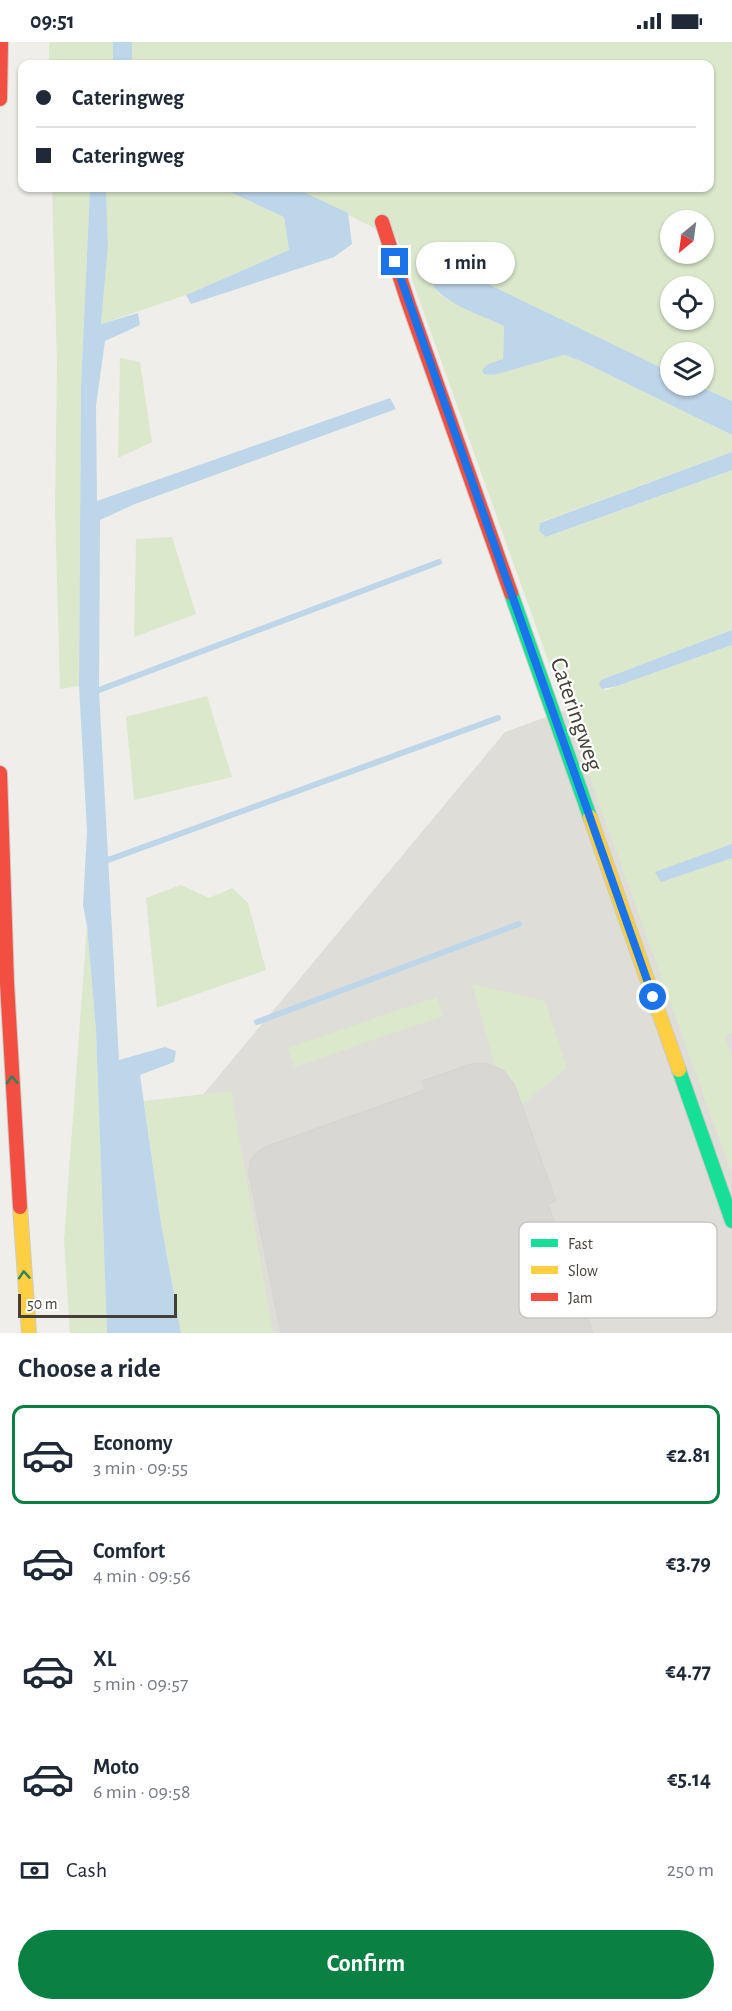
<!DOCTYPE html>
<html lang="en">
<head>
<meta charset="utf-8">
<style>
  body { margin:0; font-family:"Alegreya Sans",sans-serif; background:#f2f2f3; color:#1f2937; height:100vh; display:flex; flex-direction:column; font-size:22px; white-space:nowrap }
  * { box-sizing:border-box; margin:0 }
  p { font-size:20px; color:#747a83 }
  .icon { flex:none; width:33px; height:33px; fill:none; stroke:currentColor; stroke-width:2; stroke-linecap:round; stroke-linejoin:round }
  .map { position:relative; height:1291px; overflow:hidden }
  .details { display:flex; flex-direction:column; background:#fff; flex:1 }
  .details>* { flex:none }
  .top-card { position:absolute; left:18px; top:18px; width:696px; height:132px; border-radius:12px; box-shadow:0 2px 4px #0004; display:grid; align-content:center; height:132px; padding:0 18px; background:#fff }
  .needle { width:39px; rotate:209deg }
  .buttons { position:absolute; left:660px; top:168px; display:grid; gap:12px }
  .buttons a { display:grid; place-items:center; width:54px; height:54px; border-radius:50%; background:#fff; box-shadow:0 2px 4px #0004; font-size:30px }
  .scale { position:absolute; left:18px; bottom:15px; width:159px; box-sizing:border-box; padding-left:6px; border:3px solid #444037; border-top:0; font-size:16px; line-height:21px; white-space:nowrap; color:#444037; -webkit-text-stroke:4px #fff; paint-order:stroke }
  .end { position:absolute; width:27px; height:27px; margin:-14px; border:8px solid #1a73e8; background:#fff; box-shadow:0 0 0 3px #fff }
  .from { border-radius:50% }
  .bubble { position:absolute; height:42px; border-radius:21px; background:#fff; box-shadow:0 2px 4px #0004; font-size:20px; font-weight:700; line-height:42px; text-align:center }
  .top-card b { display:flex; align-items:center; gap:21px; height:57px; font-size:22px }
  .top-card b+b { border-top:2px solid #e0e1e3 }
  .top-card i { width:15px; height:15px; background:#1f2937 }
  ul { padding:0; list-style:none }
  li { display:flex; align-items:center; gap:18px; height:99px; margin:0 12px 9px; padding:0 6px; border:3px solid transparent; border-radius:12px }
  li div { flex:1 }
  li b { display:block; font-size:22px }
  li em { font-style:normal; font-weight:700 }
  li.current { border-color:#0b8043 }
  li>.icon { width:54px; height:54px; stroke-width:1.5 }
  h2 { padding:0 18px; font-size:27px; line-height:72px }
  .pay { display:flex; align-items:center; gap:15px; height:66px; padding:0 18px; font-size:22px }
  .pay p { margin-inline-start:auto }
  .cta { display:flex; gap:12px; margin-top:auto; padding:12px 18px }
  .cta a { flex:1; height:69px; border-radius:36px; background:#0b8043; color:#fff; font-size:24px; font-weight:700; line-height:69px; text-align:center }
  .status { display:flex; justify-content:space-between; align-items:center; height:42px; padding:0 30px; background:#fff; direction:ltr }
  .status svg { height:16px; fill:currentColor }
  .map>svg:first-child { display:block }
  .industrial { fill:#dfddd8 }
  .green { fill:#dbe8cc; fill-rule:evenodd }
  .water { fill:#bed6e9 }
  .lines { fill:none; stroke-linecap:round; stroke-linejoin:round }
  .stream { stroke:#bed6e9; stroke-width:6 }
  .building { fill:#d9d7d3; stroke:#d7d5d0; stroke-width:1.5 }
  .fast-casing { stroke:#cecbc1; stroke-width:16 }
  .slow-casing { stroke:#cecbc1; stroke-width:16 }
  .jam-casing { stroke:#cecbc1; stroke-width:16 }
  .fast { stroke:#16e098; stroke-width:14 }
  .slow { stroke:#ffcf43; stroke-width:14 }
  .jam { stroke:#f24e42; stroke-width:14 }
  .oneway { stroke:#32805e }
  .route { stroke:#1a73e8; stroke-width:8 }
  .labels { text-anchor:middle; stroke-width:4.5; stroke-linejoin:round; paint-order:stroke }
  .street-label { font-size:24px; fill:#444037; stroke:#fff }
  .key { fill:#fff; stroke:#c7c6c3; stroke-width:1.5 }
  .key-label { font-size:16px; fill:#444037 }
</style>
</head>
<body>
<div class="status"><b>09:51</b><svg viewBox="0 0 49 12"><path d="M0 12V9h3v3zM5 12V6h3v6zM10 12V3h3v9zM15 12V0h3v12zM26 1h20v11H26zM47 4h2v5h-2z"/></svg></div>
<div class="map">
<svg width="732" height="1291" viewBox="0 0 732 1291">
  <rect width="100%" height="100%" fill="#efeeea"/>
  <path class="industrial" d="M 732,607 L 732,1291 L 208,1291 L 172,1090 L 505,690 Z"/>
  <path class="green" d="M 49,0 L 113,0 L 113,22 L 49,22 Z
    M 132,0 L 732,0 L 732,359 L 699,344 L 704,344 L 704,310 L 670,310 L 670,330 L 593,294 L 437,250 L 448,258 L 504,284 L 503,317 L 494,333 L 564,313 L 581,319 L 732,393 L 732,410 L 541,480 L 539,489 L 547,495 L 732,428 L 732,588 L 602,638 L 602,647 L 606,648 L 732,603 L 732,802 L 655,831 L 661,840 L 732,816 L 732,991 L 725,994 L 732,1016 L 732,1133 L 398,198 L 295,146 L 710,146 L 710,22 L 132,22 ZM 670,178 L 704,178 L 704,212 L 670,212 ZM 670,244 L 704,244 L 704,278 L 670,278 Z
    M 52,146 L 90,146 L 81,344 L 79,644 L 60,647 L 55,468 L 57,322 Z
    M 106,146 L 221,146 L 284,175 L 289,208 L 186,253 L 101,282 L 108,204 Z
    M 120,316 L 140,320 L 152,400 L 118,416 Z
    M 172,495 L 196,572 L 134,595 L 136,497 Z
    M 207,654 L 232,735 L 134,758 L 126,675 Z
    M 181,843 L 209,856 L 232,846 L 248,861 L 266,928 L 157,966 L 146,856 Z
    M 87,884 L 96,988 L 107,1291 L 70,1291 L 64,1198 Z
    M 472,942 L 545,959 L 567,1026 L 509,1073 Z
    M 437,955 L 443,974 L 294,1025 L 287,1006 Z
    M 231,1049 L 273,1291 L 181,1291 L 161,1181 L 144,1059 Z"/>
  <path class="water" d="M 113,0 L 132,0 L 132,22 L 113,22 Z
    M 90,146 L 106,146 L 108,204 L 101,282 L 138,271 L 140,283 L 105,299 L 96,364 L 97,459 L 390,356 L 396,367 L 135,462 L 100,478 L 99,648 L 119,1018 L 165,1005 L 176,1009 L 174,1020 L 140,1033 L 161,1181 L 181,1291 L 107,1291 L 96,988 L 87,884 L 83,863 L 87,789 L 79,644 L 81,344 Z
    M 221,146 L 295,146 L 348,171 L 352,202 L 334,215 L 191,262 L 186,253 L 289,208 L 284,175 Z
    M 436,217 L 670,330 L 670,344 L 699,344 L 732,359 L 732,393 L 581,319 L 564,313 L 494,333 L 484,332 L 482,328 L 488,322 L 503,317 L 504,284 C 486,275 432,258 431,236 C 430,231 434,222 436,217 Z
    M 732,410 L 732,428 L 546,495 L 539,489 L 540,481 Z
    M 732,588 L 732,603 L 617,644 L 602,647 L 599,642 L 601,638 Z
    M 732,802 L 732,816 L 661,840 L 655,830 Z"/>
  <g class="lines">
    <path class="stream" d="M 99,648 L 439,520
      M 108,818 L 498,676
      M 257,980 L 519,882"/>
  </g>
  <path class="building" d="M 484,1021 L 503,1028 L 514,1042 L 556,1159 L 548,1162 L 593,1291 L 281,1291 L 249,1132 L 250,1120 L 255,1112 L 265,1105 L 425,1048 L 422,1039 L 471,1022 Z"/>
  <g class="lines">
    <defs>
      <path id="fast" d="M 511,551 L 590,775
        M 679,1028 L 732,1179"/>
      <path id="slow" d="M 590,775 L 679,1028
        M 20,1165 L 29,1291"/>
      <path id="jam" d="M 0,57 L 1,0
        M 382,180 L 408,260 L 511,551
        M 0,731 L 7,941 L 20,1165"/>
    </defs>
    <use href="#fast" class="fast-casing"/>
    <use href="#slow" class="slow-casing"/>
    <use href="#jam" class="jam-casing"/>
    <use href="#fast" class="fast"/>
    <use href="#slow" class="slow"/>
    <use href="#jam" class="jam"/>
  </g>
  <defs><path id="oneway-chevron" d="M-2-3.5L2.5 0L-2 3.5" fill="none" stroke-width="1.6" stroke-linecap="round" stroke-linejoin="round" transform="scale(1.5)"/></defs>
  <g class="oneway">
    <use href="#oneway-chevron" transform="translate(12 1038) rotate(-93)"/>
    <use href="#oneway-chevron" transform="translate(24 1233) rotate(-94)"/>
  </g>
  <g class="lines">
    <path class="route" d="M 395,220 L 653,955"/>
  </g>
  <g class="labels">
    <g class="street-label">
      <text transform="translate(577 672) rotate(71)" y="8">Cateringweg</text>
    </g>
  </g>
  <rect x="519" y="1180" width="198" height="96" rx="9" class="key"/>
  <rect x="531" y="1197" width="27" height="8" fill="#16e098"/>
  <rect x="531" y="1224" width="27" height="8" fill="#ffcf43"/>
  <rect x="531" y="1251" width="27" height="8" fill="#f24e42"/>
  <g class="key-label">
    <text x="568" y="1207">Fast</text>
    <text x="568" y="1234">Slow</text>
    <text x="568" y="1261">Jam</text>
  </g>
</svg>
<div class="buttons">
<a><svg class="needle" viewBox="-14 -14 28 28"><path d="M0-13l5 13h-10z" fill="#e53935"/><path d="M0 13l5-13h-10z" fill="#747a83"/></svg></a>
<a><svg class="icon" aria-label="locate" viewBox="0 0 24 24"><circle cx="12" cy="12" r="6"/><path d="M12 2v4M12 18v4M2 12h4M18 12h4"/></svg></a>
<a><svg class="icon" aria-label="layers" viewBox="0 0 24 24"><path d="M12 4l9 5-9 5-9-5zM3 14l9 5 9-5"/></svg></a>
</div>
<div class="scale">50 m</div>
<i class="end from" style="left:653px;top:955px"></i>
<i class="end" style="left:395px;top:220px"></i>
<div class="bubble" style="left:416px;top:200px;width:99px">1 min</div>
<div class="top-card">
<b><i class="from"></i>Cateringweg</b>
<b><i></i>Cateringweg</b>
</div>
</div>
<section class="details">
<h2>Choose a ride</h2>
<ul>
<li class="current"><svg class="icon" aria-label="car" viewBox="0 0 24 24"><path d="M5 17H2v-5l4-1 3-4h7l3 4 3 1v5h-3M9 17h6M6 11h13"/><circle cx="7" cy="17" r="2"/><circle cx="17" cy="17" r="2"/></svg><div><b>Economy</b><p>3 min · 09:55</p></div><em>€2.81</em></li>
<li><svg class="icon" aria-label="car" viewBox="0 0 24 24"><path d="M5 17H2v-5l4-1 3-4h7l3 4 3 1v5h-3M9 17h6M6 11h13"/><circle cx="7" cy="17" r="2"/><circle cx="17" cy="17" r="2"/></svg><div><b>Comfort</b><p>4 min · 09:56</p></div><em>€3.79</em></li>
<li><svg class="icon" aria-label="car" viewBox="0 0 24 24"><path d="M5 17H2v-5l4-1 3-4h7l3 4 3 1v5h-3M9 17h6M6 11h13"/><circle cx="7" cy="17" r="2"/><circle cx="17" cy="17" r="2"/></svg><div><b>XL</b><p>5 min · 09:57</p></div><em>€4.77</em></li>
<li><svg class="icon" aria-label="car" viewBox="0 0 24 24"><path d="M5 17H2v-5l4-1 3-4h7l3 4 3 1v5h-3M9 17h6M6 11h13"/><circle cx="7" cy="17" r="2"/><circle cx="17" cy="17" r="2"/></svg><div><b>Moto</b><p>6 min · 09:58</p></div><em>€5.14</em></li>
</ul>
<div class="pay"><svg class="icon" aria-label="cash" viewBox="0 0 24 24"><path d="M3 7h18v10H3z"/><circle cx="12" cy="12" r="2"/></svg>Cash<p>250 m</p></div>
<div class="cta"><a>Confirm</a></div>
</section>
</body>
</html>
